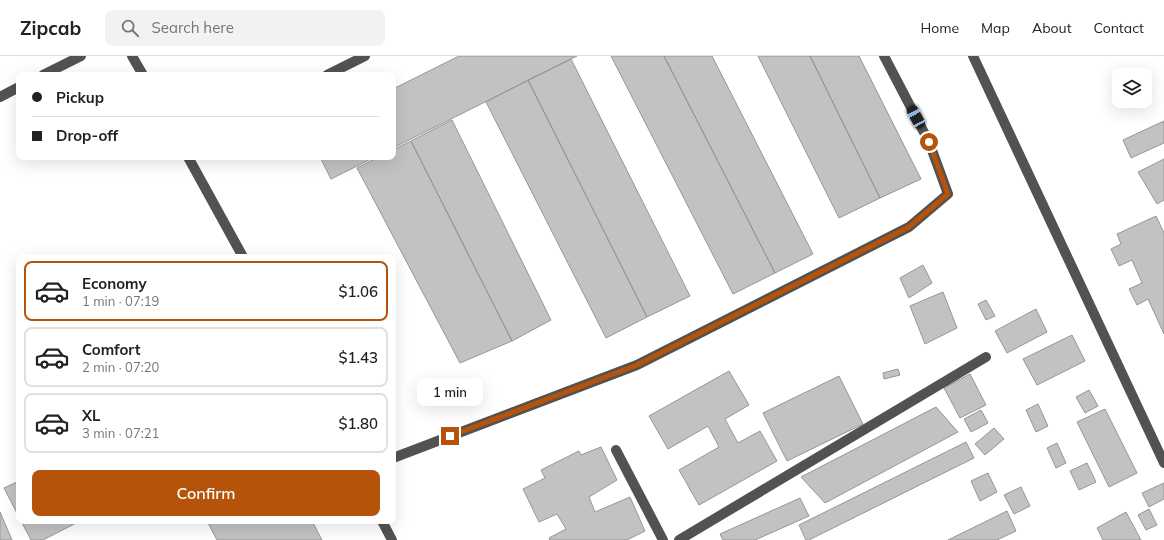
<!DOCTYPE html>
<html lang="en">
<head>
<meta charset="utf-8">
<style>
  body { margin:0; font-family:Mulish,sans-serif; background:#f2f2f2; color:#222; height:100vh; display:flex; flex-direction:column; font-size:15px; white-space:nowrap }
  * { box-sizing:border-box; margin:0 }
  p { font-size:13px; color:#767676 }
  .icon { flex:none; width:22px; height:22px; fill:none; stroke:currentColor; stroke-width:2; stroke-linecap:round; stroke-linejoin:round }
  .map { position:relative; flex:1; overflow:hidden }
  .side { position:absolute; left:16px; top:198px; width:380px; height:270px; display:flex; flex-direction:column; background:#fff; border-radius:8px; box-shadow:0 4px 16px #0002 }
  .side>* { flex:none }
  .hud { position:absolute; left:16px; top:16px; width:380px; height:88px; border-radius:8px; box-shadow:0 4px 16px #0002; display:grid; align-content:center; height:88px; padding:0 16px; background:#fff }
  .controls { position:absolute; left:1112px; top:12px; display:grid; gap:8px }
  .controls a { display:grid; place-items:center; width:40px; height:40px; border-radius:8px; background:#fff; box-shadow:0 4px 16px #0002; font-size:20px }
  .end { position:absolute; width:18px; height:18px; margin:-9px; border:5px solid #b45309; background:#fff; box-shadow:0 0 0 2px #fff }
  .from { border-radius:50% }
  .bubble { position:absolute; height:28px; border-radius:8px; background:#fff; box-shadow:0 4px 16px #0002; font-size:13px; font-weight:600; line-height:28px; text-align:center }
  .car { position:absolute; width:12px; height:24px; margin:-12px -6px; border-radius:5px; box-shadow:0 0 3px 1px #0007; background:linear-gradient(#222 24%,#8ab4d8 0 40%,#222 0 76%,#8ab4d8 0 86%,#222 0) }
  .hud b { display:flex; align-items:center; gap:14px; height:38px; font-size:15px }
  .hud b+b { border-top:1px solid #e0e0e0 }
  .hud i { width:10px; height:10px; background:#222 }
  ul { padding:7px 0 0; list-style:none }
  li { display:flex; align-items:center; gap:12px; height:60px; margin:0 8px 6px; padding:0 8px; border:2px solid #e0e0e0; border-radius:8px }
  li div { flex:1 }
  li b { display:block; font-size:15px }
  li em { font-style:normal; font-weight:600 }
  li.active { border-color:#b45309 }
  li>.icon { width:36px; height:36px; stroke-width:1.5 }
  .button { display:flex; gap:8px; margin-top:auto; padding:8px 16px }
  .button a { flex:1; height:46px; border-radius:8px; background:#b45309; color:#fff; font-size:16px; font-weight:600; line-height:46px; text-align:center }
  header { display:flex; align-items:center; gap:24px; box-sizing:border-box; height:56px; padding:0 20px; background:#fff; border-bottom:1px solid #e0e0e0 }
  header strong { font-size:19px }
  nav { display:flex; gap:22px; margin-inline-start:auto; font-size:14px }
  .search { width:280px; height:36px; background:#f2f2f2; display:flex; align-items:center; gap:10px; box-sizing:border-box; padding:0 14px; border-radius:8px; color:#767676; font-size:15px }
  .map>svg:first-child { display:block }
  .building { fill:#c2c2c2; stroke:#969696 }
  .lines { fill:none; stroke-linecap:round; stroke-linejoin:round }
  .minor { stroke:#525252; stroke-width:10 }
  .route { stroke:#b45309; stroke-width:5 }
</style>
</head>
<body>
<header>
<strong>Zipcab</strong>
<div class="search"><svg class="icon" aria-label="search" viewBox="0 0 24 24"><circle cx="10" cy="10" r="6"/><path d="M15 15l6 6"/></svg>Search here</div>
<nav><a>Home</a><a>Map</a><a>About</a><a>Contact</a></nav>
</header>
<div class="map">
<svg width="1164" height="484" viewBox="0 0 1164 484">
  <rect width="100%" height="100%" fill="#fff"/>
  <path class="building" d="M 459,0 L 577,0 L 393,92 L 393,33 Z
    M 611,0 L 664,0 L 775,217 L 733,238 Z
    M 664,0 L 712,0 L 813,198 L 775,217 Z
    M 758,0 L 810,0 L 880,142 L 839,162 Z
    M 810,0 L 859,0 L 921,123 L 880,142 Z
    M 571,3 L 690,240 L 647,261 L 528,24 Z
    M 528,24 L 647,261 L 606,282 L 486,46 Z
    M 452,64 L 551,264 L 512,285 L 411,85 Z
    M 1164,65 L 1164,87 L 1131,102 L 1123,84 Z
    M 411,85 L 512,285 L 460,307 L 357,112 L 379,101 L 393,101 L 393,94 Z
    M 320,101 L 375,101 L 331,123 Z
    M 1164,103 L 1164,144 L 1157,148 L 1138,116 Z
    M 1156,160 L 1164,177 L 1164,278 L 1148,243 L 1137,249 L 1129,233 L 1142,227 L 1132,204 L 1119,210 L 1111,193 L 1121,188 L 1117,178 Z
    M 923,209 L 932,227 L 909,242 L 900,222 Z
    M 943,236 L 957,272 L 925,288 L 910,250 Z
    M 986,244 L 995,260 L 986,264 L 978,248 Z
    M 1036,253 L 1047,276 L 1007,297 L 995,275 Z
    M 1072,279 L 1085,305 L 1037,329 L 1023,303 Z
    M 898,313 L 900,319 L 884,323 L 883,317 Z
    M 729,315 L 749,349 L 725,363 L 738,387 L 760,375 L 777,405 L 699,449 L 679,414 L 719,391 L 708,370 L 668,393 L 649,360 Z
    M 970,318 L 986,349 L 960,362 L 944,332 Z
    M 839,320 L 863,368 L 787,405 L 763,357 Z
    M 1089,334 L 1098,350 L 1085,357 L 1076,341 Z
    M 1038,348 L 1048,370 L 1036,376 L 1026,354 Z
    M 936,351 L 958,376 L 825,447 L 801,421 Z
    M 1105,353 L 1137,417 L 1109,431 L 1077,366 Z
    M 981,354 L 988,367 L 971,376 L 964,363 Z
    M 994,372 L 1004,383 L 985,399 L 975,388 Z
    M 966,386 L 974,402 L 809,484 L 806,484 L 799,469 Z
    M 1057,387 L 1066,407 L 1056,412 L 1047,392 Z
    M 601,391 L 617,424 L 589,441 L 595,456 L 630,441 L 645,475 L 627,484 L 550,484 L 549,482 L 566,473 L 557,458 L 539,466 L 523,433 L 545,422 L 541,414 L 579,395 L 581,399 Z
    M 1087,407 L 1096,426 L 1079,434 L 1070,415 Z
    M 988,417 L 997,436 L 980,445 L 971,425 Z
    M 19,425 L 19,461 L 4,432 Z
    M 1164,427 L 1164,443 L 1149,451 L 1142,437 Z
    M 1021,431 L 1030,450 L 1014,458 L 1004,439 Z
    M 800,442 L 809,460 L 755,484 L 723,484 L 720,478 Z
    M 1149,453 L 1157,469 L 1146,474 L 1138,459 Z
    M 1007,455 L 1016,475 L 997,484 L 948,484 Z
    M 0,456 L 12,484 L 0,484 Z
    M 1126,456 L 1141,484 L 1103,484 L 1097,472 Z
    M 21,465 L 80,465 L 43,484 L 31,484 Z
    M 207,465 L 312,465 L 322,484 L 217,484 Z"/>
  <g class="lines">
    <path class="minor" d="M 132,0 L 143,19
      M 973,0 L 1164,407
      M 43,19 L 81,0
      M 327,19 L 365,0
      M 0,41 L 19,31
      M 188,101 L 243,201
      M 616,394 L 663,484
      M 393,402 L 637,309 L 909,171 L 948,138 L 929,86 L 884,0
      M 382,465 L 392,484
      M 679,484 L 986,301"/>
  </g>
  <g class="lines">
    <path class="route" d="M 450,380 L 637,309 L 909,171 L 948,138 L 929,86"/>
  </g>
</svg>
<div class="controls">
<a><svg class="icon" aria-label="layers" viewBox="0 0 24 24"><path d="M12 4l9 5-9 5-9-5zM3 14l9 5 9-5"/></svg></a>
</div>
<i class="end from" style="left:929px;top:86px"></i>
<i class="end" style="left:450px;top:380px"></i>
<div class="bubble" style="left:417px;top:322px;width:66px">1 min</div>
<i class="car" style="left:916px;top:61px;rotate:332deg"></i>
<div class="hud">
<b><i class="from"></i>Pickup</b>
<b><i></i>Drop-off</b>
</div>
<section class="side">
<ul>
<li class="active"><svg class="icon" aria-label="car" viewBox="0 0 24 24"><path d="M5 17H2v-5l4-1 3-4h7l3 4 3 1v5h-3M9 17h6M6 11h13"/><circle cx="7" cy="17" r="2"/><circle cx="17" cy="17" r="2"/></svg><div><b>Economy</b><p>1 min · 07:19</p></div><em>$1.06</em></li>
<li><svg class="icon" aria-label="car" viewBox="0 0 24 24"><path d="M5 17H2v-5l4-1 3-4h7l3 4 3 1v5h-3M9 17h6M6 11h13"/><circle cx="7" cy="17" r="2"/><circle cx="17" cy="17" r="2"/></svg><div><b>Comfort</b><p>2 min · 07:20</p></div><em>$1.43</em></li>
<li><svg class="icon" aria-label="car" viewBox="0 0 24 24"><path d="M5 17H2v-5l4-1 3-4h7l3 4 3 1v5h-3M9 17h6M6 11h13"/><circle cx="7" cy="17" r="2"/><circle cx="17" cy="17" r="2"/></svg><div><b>XL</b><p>3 min · 07:21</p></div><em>$1.80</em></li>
</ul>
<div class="button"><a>Confirm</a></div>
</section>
</div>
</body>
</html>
